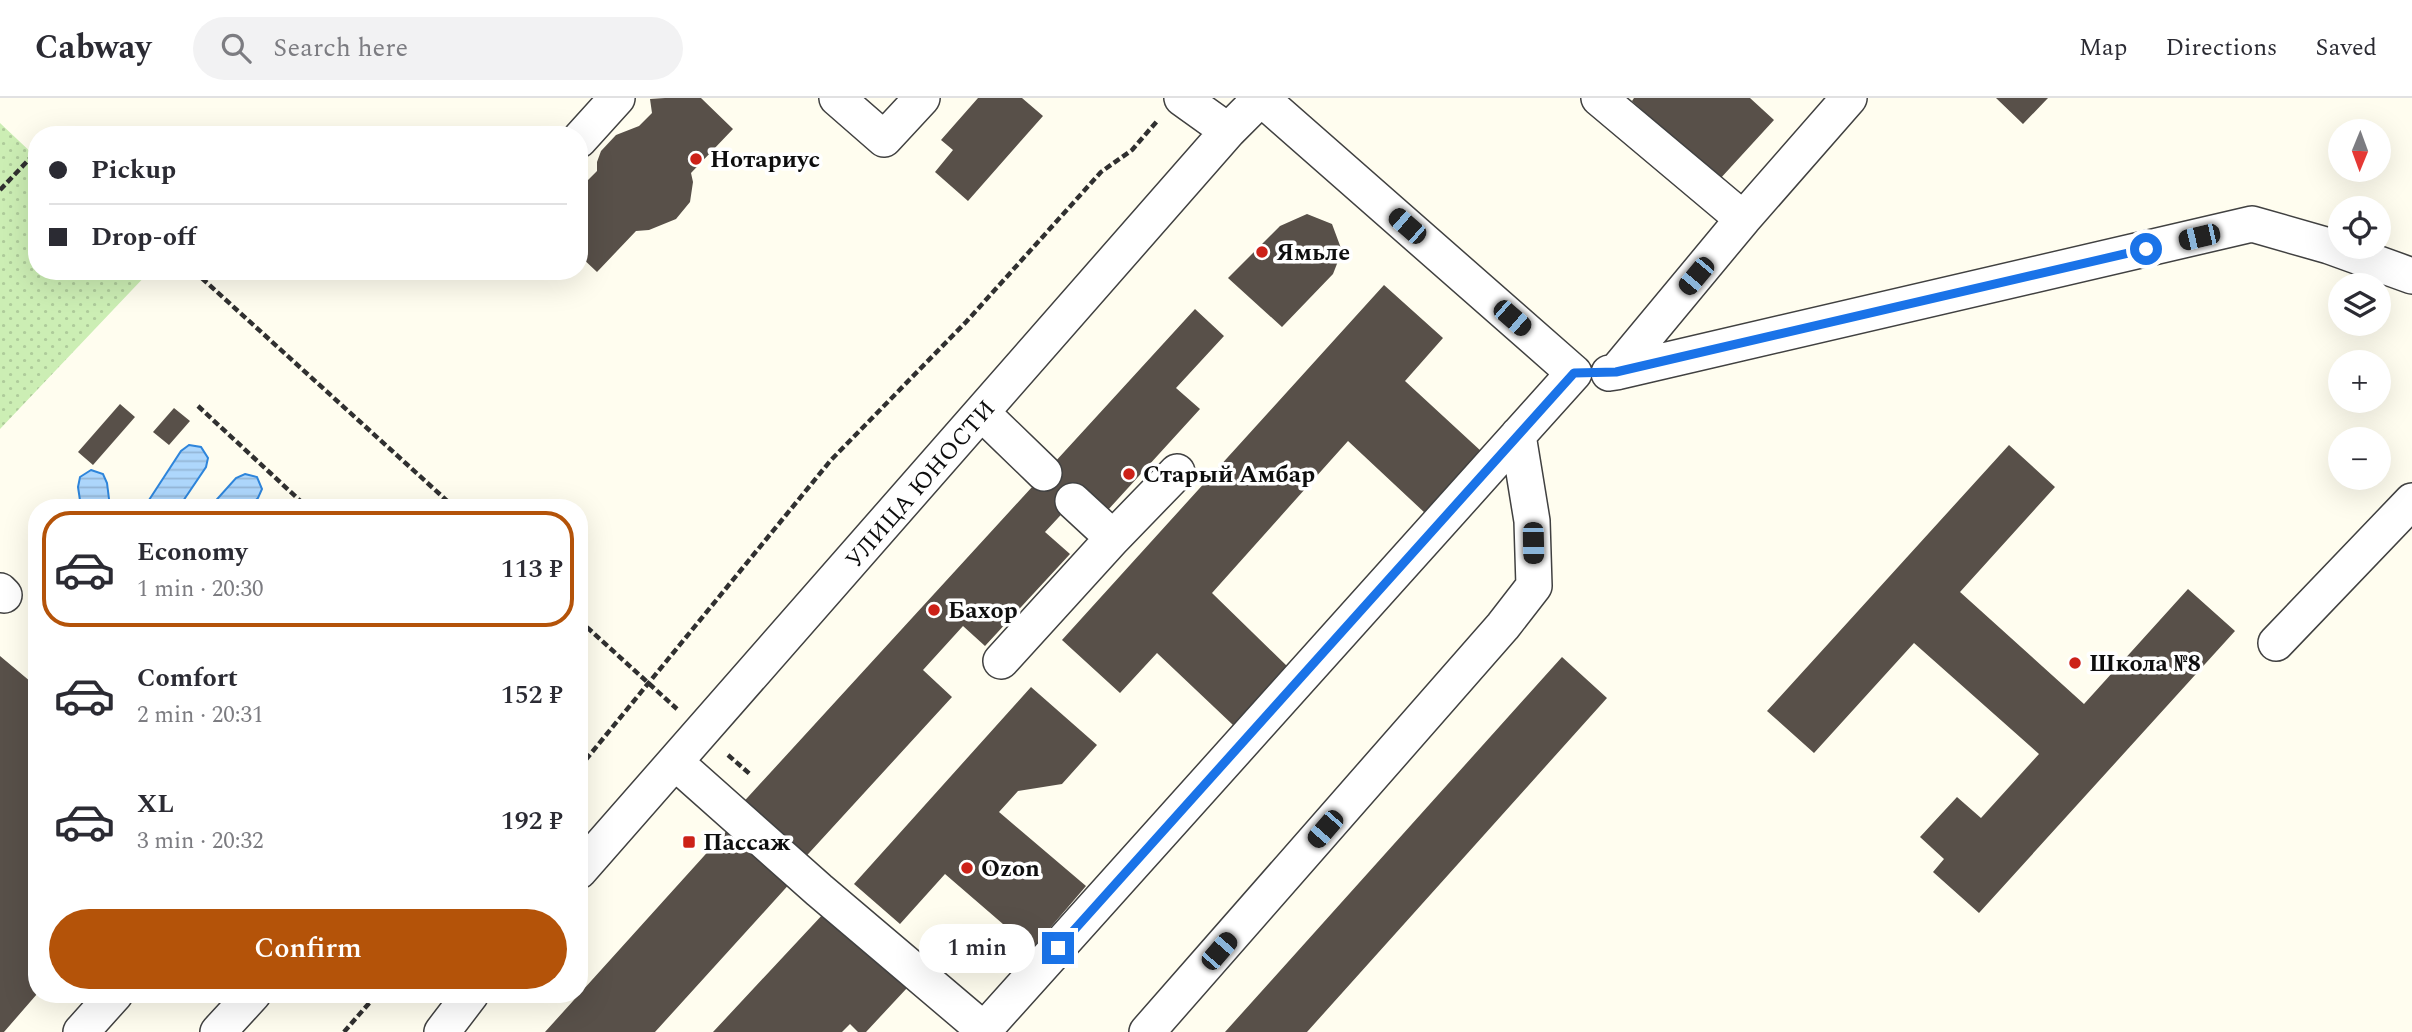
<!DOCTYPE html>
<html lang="en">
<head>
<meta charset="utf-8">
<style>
  body { margin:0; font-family:Spectral,serif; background:#f2f2f3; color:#2b2b33; height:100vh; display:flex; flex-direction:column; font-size:26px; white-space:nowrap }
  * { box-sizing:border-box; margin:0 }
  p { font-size:23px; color:#7c7c81 }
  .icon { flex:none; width:38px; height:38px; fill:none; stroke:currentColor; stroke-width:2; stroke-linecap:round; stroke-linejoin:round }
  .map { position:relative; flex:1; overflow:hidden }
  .side { position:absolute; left:28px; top:401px; width:560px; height:504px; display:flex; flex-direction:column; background:#fff; border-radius:28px; box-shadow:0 7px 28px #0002 }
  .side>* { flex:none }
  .banner { position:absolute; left:28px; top:28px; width:560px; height:154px; border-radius:28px; box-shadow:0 7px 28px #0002; display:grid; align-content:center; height:154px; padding:0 21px; background:#fff }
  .needle { width:46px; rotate:181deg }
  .tools { position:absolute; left:2328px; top:21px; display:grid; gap:14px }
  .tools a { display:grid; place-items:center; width:63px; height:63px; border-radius:50%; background:#fff; box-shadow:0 7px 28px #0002; font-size:35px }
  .end { position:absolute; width:32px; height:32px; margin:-16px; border:9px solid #1a73e8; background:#fff; box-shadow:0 0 0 4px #fff }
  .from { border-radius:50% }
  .bubble { position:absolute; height:49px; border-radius:24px; background:#fff; box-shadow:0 7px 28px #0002; font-size:23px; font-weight:600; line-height:49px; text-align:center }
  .car { position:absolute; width:21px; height:42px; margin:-21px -10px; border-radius:9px; box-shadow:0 0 5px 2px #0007; background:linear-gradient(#222 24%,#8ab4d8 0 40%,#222 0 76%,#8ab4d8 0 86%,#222 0) }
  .banner b { display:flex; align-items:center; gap:24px; height:66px; font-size:26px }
  .banner b+b { border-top:2px solid #e1e1e2 }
  .banner i { width:18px; height:18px; background:#2b2b33 }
  ul { padding:12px 0 0; list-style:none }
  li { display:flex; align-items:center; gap:21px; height:116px; margin:0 14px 10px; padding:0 7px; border:4px solid transparent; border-radius:28px }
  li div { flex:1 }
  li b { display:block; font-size:26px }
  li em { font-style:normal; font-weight:600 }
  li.on { border-color:#b45309 }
  li>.icon { width:63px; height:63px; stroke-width:1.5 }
  .primary-button { display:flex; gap:14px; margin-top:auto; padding:14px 21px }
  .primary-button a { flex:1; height:80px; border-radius:42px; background:#b45309; color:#fff; font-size:28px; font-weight:600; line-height:80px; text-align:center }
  header { display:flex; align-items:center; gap:42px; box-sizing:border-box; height:98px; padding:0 35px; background:#fff; border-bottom:2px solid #e1e1e2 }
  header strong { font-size:33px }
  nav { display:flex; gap:38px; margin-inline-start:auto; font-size:24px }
  .search { width:490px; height:63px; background:#f2f2f3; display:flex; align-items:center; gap:18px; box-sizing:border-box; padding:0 24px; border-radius:38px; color:#7c7c81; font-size:26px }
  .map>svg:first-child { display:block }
  .park { fill:url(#park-dots) }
  .water { fill:url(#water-rules); stroke:#2e85db; stroke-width:2 }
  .building { fill:#585049 }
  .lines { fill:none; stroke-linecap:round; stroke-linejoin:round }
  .minor-casing { stroke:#414141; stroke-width:38 }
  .path { stroke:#303030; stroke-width:4.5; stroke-dasharray:7 3.5; stroke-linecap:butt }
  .minor { stroke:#fff; stroke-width:35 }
  .route { stroke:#1a73e8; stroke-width:9 }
  .poi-dot { fill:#cc2118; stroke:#fff; stroke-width:2.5 }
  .labels { text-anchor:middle; stroke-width:7; stroke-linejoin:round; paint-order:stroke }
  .poi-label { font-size:24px; font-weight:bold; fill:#0e0e0e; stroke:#fff; text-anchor:start }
  .street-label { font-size:24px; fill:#0e0e0e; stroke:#fff }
</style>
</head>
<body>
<header>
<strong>Cabway</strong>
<div class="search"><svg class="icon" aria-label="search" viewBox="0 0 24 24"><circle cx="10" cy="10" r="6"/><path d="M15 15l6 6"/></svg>Search here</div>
<nav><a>Map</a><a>Directions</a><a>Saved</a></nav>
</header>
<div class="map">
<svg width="2412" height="934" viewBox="0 0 2412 934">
  <defs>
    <pattern id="park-dots" width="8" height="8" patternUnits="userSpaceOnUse" patternTransform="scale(1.75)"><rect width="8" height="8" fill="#cceeb4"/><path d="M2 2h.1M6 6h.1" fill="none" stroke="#aecb9a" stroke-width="1.8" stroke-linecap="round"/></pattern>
    <pattern id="water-rules" width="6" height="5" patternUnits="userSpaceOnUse" patternTransform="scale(1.75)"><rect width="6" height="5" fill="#aed7fc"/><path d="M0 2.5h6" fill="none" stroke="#94b7d7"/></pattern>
  </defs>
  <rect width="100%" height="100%" fill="#fffdef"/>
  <path class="park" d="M 0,25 L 37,60 L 37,173 L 150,173 L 0,331 Z"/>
  <path class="water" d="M 189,347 L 201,349 L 208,360 L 206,369 L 179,409 L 149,409 L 149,402 L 181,353 Z
    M 91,372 L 103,376 L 107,385 L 110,409 L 81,409 L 78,389 L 80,379 Z
    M 245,376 L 257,379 L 262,391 L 258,400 L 249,409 L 210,409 L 236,380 Z"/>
  <path class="building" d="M 665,0 L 701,0 L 733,31 L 691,75 L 693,84 L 690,104 L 676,121 L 649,132 L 636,133 L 597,174 L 579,157 L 579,86 L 584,86 L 597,73 L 597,64 L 601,53 L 616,37 L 639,28 L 652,15 L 650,1 Z
    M 978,0 L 1022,0 L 1043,18 L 968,103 L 935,74 L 953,52 L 941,42 Z
    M 1634,0 L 1750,0 L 1774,22 L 1719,82 L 1632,3 Z
    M 1996,0 L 2048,0 L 2023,26 Z
    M 1307,116 L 1332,126 L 1342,153 L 1333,176 L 1282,229 L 1228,180 L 1280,128 Z
    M 1384,187 L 1443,240 L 1405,283 L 1482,354 L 1425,415 L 1348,343 L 1212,495 L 1288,569 L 1233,627 L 1157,555 L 1120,595 L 1062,542 Z
    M 1195,211 L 1224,238 L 1176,290 L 1200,311 L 1107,413 L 1084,392 L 1045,434 L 1070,456 L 985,548 L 963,528 L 923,572 L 952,599 L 799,766 L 738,710 Z
    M 120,306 L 135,319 L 93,367 L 78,354 Z
    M 174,310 L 190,323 L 169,347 L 153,334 Z
    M 2009,347 L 2055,389 L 1960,494 L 2084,606 L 2188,491 L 2235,533 L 1979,815 L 1933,774 L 1944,761 L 1920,739 L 1957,699 L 1981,720 L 2039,656 L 1914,545 L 1814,655 L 1767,613 Z
    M 0,558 L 37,589 L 37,896 L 4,934 L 0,934 Z
    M 1562,559 L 1607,600 L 1307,934 L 1225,934 Z
    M 1031,589 L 1097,647 L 1062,686 L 1018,693 L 999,714 L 1086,788 L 1032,851 L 945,776 L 900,826 L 854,786 Z
    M 732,727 L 793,782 L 655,934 L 545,934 Z
    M 825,814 L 907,890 L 866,934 L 858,934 L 850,926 L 842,934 L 713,934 Z"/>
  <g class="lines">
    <defs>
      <path id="minor" d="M 837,0 L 884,41 L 922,0
        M 1182,0 L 1228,33
        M 1599,0 L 1743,121
        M 579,42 L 617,0
        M 1616,274 L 2252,126 L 2329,148 L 2412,178
        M 1609,275 L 1616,274 L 1743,121 L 1849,0
        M 983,316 L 1044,375
        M 1113,440 L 1177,374
        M 0,493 L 4,497
        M 2276,545 L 2412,403
        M 1001,563 L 1113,440 L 1073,403
        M 675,664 L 819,792 L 984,932
        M 579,773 L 1228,33 L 1261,0
        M 81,934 L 115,896
        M 218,934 L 253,896
        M 442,934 L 471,896
        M 982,934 L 1574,275 L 1261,0
        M 1147,934 L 1503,528 L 1534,488 L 1532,423 L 1518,337"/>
    </defs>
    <use href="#minor" class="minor-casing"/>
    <path class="path" d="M 0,92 L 37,53
      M 194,173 L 455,410
      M 198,308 L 308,410
      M 579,522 L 677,611
      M 728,657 L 751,677
      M 579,670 L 831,362 L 966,224 L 1101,74 L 1132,52 L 1158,22
      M 344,934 L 377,896"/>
    <use href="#minor" class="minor"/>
  </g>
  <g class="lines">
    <path class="route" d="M 1058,850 L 1574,275 L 1616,274 L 2146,151"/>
  </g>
  <g class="poi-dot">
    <circle cx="696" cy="61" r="7"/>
    <circle cx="1262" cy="154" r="7"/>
    <circle cx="1129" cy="376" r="7"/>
    <circle cx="934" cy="512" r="7"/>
    <circle cx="2075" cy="565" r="7"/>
    <rect x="682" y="737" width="14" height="14" rx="3.5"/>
    <circle cx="967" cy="770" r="7"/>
  </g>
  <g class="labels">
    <g class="poi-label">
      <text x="710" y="69">Нотариус</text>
      <text x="1276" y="162">Ямьле</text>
      <text x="1143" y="384">Старый Амбар</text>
      <text x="948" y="520">Бахор</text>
      <text x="2089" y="573">Школа №8</text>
      <text x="703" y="752">Пассаж</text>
      <text x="981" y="778">Ozon</text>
    </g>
    <g class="street-label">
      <text transform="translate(920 386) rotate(-49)" y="8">УЛИЦА ЮНОСТИ</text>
    </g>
  </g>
</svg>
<div class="tools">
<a><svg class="needle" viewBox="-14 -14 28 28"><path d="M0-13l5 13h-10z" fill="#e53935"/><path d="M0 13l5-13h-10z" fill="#7c7c81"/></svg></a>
<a><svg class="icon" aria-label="locate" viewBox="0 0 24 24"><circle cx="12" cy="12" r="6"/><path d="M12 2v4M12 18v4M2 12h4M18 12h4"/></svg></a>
<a><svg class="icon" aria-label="layers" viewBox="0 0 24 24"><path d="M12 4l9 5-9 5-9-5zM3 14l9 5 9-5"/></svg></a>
<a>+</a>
<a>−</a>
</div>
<i class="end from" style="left:2146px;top:151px"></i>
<i class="end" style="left:1058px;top:850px"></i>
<div class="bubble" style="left:919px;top:826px;width:116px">1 min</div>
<i class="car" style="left:1407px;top:128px;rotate:311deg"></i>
<i class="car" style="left:2199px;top:139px;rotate:257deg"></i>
<i class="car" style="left:1696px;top:178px;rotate:220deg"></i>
<i class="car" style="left:1512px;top:220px;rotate:131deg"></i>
<i class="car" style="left:1533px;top:445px;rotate:179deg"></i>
<i class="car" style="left:1325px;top:731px;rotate:221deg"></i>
<i class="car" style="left:1219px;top:853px;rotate:41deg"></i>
<div class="banner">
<b><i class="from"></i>Pickup</b>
<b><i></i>Drop-off</b>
</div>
<section class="side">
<ul>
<li class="on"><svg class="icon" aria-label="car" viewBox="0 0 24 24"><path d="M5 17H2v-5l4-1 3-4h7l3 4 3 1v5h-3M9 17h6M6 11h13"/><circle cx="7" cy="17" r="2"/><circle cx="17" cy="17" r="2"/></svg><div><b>Economy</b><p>1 min · 20:30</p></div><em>113 ₽</em></li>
<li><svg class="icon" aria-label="car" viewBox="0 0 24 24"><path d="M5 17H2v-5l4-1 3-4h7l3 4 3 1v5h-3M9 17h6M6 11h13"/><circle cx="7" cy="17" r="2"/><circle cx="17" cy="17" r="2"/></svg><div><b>Comfort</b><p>2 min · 20:31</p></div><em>152 ₽</em></li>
<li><svg class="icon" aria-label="car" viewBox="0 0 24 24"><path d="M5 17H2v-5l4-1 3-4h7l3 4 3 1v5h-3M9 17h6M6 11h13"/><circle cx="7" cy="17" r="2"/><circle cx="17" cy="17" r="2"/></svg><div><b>XL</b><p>3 min · 20:32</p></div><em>192 ₽</em></li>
</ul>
<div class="primary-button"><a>Confirm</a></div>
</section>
</div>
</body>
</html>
